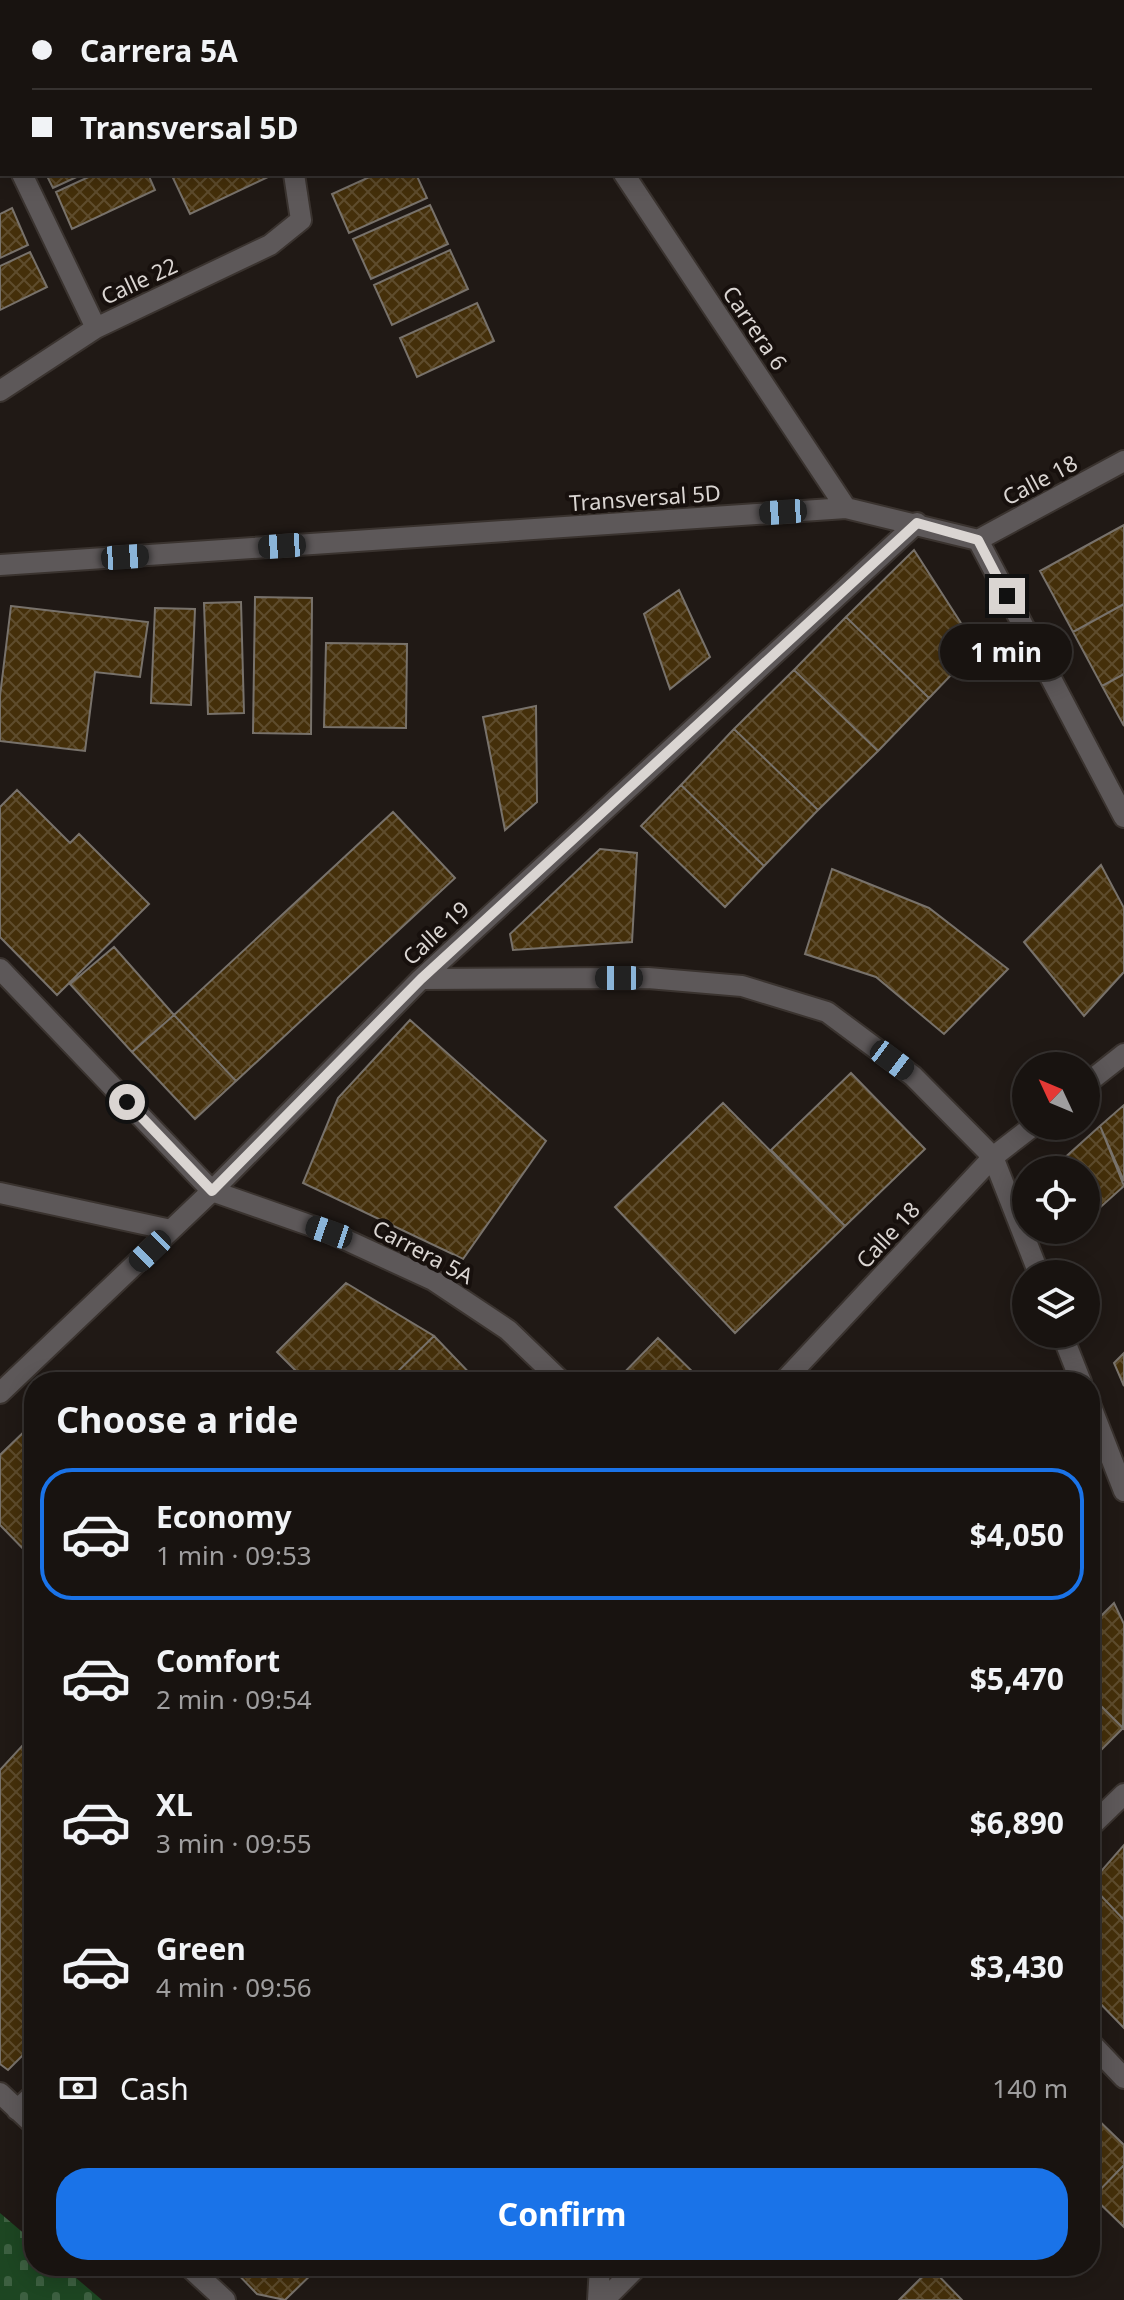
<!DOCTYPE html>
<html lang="en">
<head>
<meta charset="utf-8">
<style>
  body { margin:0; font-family:"Noto Sans",sans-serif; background:#211c19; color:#f1f3f6; height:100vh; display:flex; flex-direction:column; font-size:30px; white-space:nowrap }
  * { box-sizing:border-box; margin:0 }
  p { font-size:26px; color:#9f9e9f }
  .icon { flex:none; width:44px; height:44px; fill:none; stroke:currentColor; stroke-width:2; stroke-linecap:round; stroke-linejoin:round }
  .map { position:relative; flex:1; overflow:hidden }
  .panel { position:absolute; left:24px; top:1372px; width:1076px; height:904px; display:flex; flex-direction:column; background:#181310; border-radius:32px; box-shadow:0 4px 20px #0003,0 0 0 2px #363230 }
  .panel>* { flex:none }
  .top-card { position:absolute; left:0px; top:0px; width:1124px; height:176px; box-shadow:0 4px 20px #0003,0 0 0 2px #363230; display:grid; align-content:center; height:176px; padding:0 32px; background:#181310 }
  .needle { width:52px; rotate:314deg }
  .buttons { position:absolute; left:1012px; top:1052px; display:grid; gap:16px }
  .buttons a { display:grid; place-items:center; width:88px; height:88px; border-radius:50%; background:#181310; box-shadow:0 4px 20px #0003,0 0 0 2px #363230; font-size:40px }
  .end { position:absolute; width:36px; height:36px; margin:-18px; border:10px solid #dad5d2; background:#111; box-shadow:0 0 0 4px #111 }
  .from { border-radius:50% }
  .bubble { position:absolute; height:56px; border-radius:28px; background:#181310; box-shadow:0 4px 20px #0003,0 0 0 2px #363230; font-size:26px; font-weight:700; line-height:56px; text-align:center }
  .car { position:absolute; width:24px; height:48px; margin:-24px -12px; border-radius:10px; box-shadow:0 0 6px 2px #0007; background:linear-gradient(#222 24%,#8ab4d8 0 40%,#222 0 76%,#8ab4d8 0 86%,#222 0) }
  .top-card b { display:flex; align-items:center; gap:28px; height:76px; font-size:30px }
  .top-card b+b { border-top:2px solid #363230 }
  .top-card i { width:20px; height:20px; background:#f1f3f6 }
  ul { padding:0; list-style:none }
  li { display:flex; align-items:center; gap:24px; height:132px; margin:0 16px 12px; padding:0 16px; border:4px solid transparent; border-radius:32px }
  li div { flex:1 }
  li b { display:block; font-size:30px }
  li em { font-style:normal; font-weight:700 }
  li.on { border-color:#1a73e8 }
  li>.icon { width:72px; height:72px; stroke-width:1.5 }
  h2 { padding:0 32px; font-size:36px; line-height:96px }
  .pay { display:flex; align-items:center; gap:20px; height:88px; padding:0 32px; font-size:30px }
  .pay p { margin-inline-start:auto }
  .button { display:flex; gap:16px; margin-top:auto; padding:16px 32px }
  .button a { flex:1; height:92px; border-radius:32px; background:#1a73e8; color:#fff; font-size:32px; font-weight:700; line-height:92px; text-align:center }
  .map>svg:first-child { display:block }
  .cemetery { fill:url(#cemetery-stones) }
  .building { fill:url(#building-cross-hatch); stroke:#78726b; stroke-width:2 }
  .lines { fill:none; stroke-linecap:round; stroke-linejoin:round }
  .minor-casing { stroke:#3a332f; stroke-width:24 }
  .minor { stroke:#5d5859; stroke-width:20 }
  .route { stroke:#dad5d2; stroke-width:10 }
  .labels { text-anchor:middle; stroke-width:8; stroke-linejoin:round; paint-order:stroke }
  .street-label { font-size:22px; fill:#dad5d2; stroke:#17100d }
</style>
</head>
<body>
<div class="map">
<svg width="1124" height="2300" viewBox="0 0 1124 2300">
  <defs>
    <pattern id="cemetery-stones" width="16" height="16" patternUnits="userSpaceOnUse" patternTransform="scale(2)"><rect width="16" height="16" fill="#1d4622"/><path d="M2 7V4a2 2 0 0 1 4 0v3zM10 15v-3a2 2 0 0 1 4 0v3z" fill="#3d6041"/></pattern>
    <pattern id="building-cross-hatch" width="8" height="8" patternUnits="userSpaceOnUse" patternTransform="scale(2)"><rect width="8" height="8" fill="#442f0a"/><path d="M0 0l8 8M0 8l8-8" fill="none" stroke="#5e4c2d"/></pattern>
  </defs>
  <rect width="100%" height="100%" fill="#201915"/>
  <path class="cemetery" d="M 0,2213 L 34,2242 L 34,2266 L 62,2266 L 102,2300 L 0,2300 Z"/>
  <path class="building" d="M 243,0 L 347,0 L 347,2 L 239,2 Z
    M 590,0 L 733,0 L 734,2 L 586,2 Z
    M 46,174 L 83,174 L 53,188 Z
    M 95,174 L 148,174 L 155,190 L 72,229 L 56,192 Z
    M 181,174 L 272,174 L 272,175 L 190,214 L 173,178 Z
    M 376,174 L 416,174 L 427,198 L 349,233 L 332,194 Z
    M 430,205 L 448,244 L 371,279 L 353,239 Z
    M 12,208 L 28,245 L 0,258 L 0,214 Z
    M 450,250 L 468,289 L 392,325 L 374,285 Z
    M 30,252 L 47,287 L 0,310 L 0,266 Z
    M 477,303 L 494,341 L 417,377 L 400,338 Z
    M 1124,525 L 1124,604 L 1073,632 L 1040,571 Z
    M 914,550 L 977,648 L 929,698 L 846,617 Z
    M 679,590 L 710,657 L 670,689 L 644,614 Z
    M 255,597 L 312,598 L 311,734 L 253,733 Z
    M 241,602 L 244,713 L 208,714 L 204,603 Z
    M 1124,604 L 1124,674 L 1102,686 L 1073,632 Z
    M 11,606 L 148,622 L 140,677 L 95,672 L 85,751 L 0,741 L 0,696 Z
    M 155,608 L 195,609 L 191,705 L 151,703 Z
    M 846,617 L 929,698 L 878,751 L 794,670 Z
    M 326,643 L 407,644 L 406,728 L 324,727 Z
    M 794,670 L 878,751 L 818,810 L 734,729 Z
    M 1124,674 L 1124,726 L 1102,686 Z
    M 536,706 L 537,802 L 505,830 L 483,717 Z
    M 734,729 L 818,810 L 764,866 L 681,785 Z
    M 681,785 L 764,866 L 725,907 L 641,826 Z
    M 17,790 L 70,843 L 79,834 L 149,904 L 57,995 L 0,937 L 0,807 Z
    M 393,812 L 455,878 L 236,1081 L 174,1015 Z
    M 600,849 L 637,853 L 632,942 L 513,950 L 510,934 Z
    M 1101,865 L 1124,908 L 1124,972 L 1084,1016 L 1024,942 Z
    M 832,869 L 929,908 L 1008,969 L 944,1034 L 876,977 L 805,954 Z
    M 114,947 L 174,1015 L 132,1052 L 70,984 Z
    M 174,1015 L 236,1081 L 195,1119 L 132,1052 Z
    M 410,1020 L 546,1141 L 463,1259 L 303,1183 L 338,1098 Z
    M 851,1073 L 925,1149 L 845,1226 L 771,1150 Z
    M 723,1103 L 845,1226 L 735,1333 L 615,1207 Z
    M 1124,1105 L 1124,1181 L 1100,1126 Z
    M 1100,1126 L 1124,1186 L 1086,1220 L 1086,1170 L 1051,1170 Z
    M 346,1283 L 434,1336 L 387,1382 L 307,1382 L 277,1352 Z
    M 434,1336 L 478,1382 L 387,1382 Z
    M 658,1338 L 703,1382 L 615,1382 Z
    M 1124,1353 L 1124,1386 L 1114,1363 Z
    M 34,1422 L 34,1560 L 0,1525 L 0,1455 Z
    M 1114,1603 L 1124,1624 L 1123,1728 L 1090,1695 L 1090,1627 Z
    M 1090,1695 L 1123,1728 L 1090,1761 Z
    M 34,1733 L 34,2044 L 8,2070 L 0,2064 L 0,1770 Z
    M 1124,1845 L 1124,1920 L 1090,1884 Z
    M 1090,1884 L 1124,1920 L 1124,2028 L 1090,1993 Z
    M 1090,2112 L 1124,2145 L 1124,2165 L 1093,2197 L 1090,2194 Z
    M 1124,2165 L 1124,2227 L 1093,2197 Z
    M 230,2266 L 320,2266 L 285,2300 L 257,2294 Z
    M 931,2268 L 962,2300 L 899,2300 Z"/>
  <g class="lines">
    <defs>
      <path id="minor" d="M 211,0 L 212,2
        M 532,0 L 533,2
        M 875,2 L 879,0
        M 0,128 L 2,133
        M 22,174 L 96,328
        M 624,174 L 846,508
        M 0,391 L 96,328 L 270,245 L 301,220 L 294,174
        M 978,540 L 1124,461
        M 0,565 L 846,508 L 978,540 L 1124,817
        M 0,969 L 212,1191 L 329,1232 L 433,1280 L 508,1330 L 562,1382
        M 421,979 L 648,978 L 742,986 L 827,1012 L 913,1076 L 993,1157 L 1039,1274
        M 1086,1084 L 1124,1054
        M 0,1193 L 171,1230
        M 1062,1334 L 1081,1382
        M 783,1382 L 993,1157 L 1033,1126
        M 0,1393 L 212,1191 L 421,979 L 917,523
        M 1090,1404 L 1124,1491
        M 1090,1827 L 1124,1794
        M 1090,2042 L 1124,2078
        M 0,2093 L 34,2125
        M 17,2110 L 34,2094
        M 188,2266 L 225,2300
        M 598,2300 L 600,2266
        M 604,2300 L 638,2266"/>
    </defs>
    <use href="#minor" class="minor-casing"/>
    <use href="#minor" class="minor"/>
  </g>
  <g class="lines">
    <path class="route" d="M 127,1102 L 212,1191 L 421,979 L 917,523 L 978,540 L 1007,596"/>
  </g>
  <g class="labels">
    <g class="street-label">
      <text transform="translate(139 281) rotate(-25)" y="8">Calle 22</text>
      <text transform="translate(755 328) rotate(56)" y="8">Carrera 6</text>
      <text transform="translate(1040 480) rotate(-28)" y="8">Calle 18</text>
      <text transform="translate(645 498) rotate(-4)" y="8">Transversal 5D</text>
      <text transform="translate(436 933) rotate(-43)" y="8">Calle 19</text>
      <text transform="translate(888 1235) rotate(-47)" y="8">Calle 18</text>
      <text transform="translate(423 1252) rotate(28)" y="8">Carrera 5A</text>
    </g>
  </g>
</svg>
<div class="buttons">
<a><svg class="needle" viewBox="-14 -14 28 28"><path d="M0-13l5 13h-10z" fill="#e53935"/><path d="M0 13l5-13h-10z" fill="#9f9e9f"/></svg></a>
<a><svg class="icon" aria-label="locate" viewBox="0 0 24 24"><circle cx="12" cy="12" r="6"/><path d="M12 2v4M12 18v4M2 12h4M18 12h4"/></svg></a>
<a><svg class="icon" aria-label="layers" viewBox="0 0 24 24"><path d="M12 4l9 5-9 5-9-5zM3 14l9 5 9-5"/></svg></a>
</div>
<i class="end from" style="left:127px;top:1102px"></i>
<i class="end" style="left:1007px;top:596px"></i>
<div class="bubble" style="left:940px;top:624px;width:132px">1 min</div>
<i class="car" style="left:783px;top:512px;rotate:266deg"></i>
<i class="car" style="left:282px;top:546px;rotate:266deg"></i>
<i class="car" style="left:125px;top:557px;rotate:86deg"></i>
<i class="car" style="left:619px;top:978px;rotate:270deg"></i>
<i class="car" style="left:892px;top:1060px;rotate:127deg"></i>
<i class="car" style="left:329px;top:1232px;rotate:289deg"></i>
<i class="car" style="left:150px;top:1251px;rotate:226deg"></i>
<div class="top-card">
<b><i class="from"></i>Carrera 5A</b>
<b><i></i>Transversal 5D</b>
</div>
<section class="panel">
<h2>Choose a ride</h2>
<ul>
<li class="on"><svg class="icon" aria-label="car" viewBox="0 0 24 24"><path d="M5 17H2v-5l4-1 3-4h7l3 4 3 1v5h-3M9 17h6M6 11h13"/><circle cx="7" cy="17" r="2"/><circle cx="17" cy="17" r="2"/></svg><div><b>Economy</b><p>1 min · 09:53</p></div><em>$4,050</em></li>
<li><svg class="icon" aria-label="car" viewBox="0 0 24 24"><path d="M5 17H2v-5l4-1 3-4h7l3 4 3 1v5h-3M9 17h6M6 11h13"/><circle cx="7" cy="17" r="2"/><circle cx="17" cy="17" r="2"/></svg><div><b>Comfort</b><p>2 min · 09:54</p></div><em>$5,470</em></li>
<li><svg class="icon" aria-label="car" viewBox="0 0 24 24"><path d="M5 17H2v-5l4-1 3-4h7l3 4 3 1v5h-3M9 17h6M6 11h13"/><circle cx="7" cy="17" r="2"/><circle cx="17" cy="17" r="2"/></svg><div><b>XL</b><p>3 min · 09:55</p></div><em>$6,890</em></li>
<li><svg class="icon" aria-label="car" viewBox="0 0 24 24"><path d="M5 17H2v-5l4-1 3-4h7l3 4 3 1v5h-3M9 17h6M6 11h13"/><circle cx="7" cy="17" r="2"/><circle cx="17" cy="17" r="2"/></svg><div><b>Green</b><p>4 min · 09:56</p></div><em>$3,430</em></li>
</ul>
<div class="pay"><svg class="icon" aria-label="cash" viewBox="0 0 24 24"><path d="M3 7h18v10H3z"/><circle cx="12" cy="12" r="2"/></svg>Cash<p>140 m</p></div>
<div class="button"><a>Confirm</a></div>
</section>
</div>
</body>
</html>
